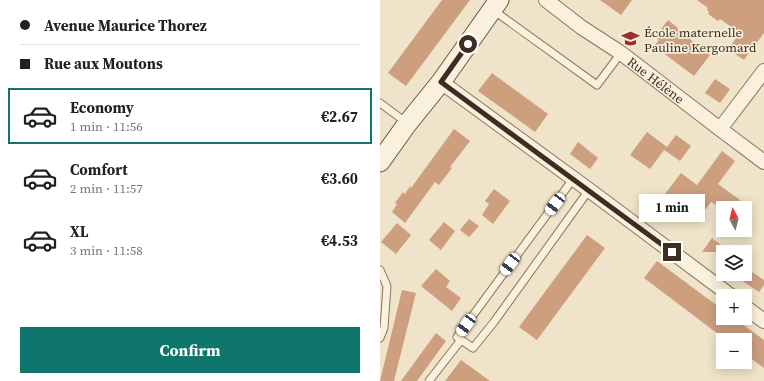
<!DOCTYPE html>
<html lang="en">
<head>
<meta charset="utf-8">
<style>
  body { margin:0; font-family:"Source Serif 4",serif; background:#f2f2f2; color:#202124; height:100vh; display:flex; flex-direction:column; font-size:15px; white-space:nowrap }
  * { box-sizing:border-box; margin:0 }
  p { font-size:13px; color:#757577 }
  .icon { flex:none; width:22px; height:22px; fill:none; stroke:currentColor; stroke-width:2; stroke-linecap:round; stroke-linejoin:round }
  .map { position:relative; flex:1; overflow:hidden }
  .sheet { display:flex; flex-direction:column; background:#fff; width:380px }
  .sheet>* { flex:none }
  .hud { display:grid; align-content:center; height:88px; padding:0 20px; background:#fff }
  .needle { width:26px; rotate:353deg }
  .buttons { position:absolute; left:336px; top:201px; display:grid; gap:8px }
  .buttons a { display:grid; place-items:center; width:36px; height:36px; border-radius:0px; background:#fff; box-shadow:0 2px 10px #0003; font-size:20px }
  .end { position:absolute; width:18px; height:18px; margin:-9px; border:5px solid #3c2e21; background:#fff; box-shadow:0 0 0 2px #fff }
  .from { border-radius:50% }
  .bubble { position:absolute; height:28px; border-radius:0px; background:#fff; box-shadow:0 2px 10px #0003; font-size:13px; font-weight:700; line-height:28px; text-align:center }
  .car { position:absolute; width:12px; height:24px; margin:-12px -6px; border-radius:5px; box-shadow:0 0 3px 1px #0007; background:linear-gradient(#fff 24%,#345 0 40%,#fff 0 76%,#345 0 86%,#fff 0) }
  .hud b { display:flex; align-items:center; gap:14px; height:38px; font-size:15px }
  .hud b+b { border-top:1px solid #e0e0e0 }
  .hud i { width:10px; height:10px; background:#202124 }
  ul { padding:0; list-style:none }
  li { display:flex; align-items:center; gap:12px; height:56px; margin:0 8px 6px; padding:0 12px; border:2px solid transparent; border-radius:0px }
  li div { flex:1 }
  li b { display:block; font-size:15px }
  li em { font-style:normal; font-weight:700 }
  li.selected { border-color:#0f766e }
  li>.icon { width:36px; height:36px; stroke-width:1.5 }
  .cta { display:flex; gap:8px; margin-top:auto; padding:8px 20px }
  .cta a { flex:1; height:46px; border-radius:0px; background:#0f766e; color:#fff; font-size:16px; font-weight:700; line-height:46px; text-align:center }
  main { display:flex; flex:1; min-height:0 }
  .map>svg:first-child { display:block }
  .building { fill:#cd9f7f }
  .lines { fill:none; stroke-linecap:round; stroke-linejoin:round }
  .lane-casing { stroke:#8c765d; stroke-width:9 }
  .street-casing { stroke:#8c765d; stroke-width:16 }
  .secondary-casing { stroke:#6e5740; stroke-width:21 }
  .lane { stroke:#f9f0dd; stroke-width:7 }
  .street { stroke:#f9f0dd; stroke-width:14 }
  .secondary { stroke:#f9f0dd; stroke-width:19 }
  .route { stroke:#3c2e21; stroke-width:5 }
  .labels { text-anchor:middle; stroke-width:3.5; stroke-linejoin:round; paint-order:stroke }
  .poi-label { font-size:13px; fill:#3c2e21; stroke:#f6edd9; text-anchor:start }
  .street-label { font-size:13px; fill:#3c2e21; stroke:#f6edd9 }
</style>
</head>
<body>
<main>
<section class="sheet">
<div class="hud">
<b><i class="from"></i>Avenue Maurice Thorez</b>
<b><i></i>Rue aux Moutons</b>
</div>
<ul>
<li class="selected"><svg class="icon" aria-label="car" viewBox="0 0 24 24"><path d="M5 17H2v-5l4-1 3-4h7l3 4 3 1v5h-3M9 17h6M6 11h13"/><circle cx="7" cy="17" r="2"/><circle cx="17" cy="17" r="2"/></svg><div><b>Economy</b><p>1 min · 11:56</p></div><em>€2.67</em></li>
<li><svg class="icon" aria-label="car" viewBox="0 0 24 24"><path d="M5 17H2v-5l4-1 3-4h7l3 4 3 1v5h-3M9 17h6M6 11h13"/><circle cx="7" cy="17" r="2"/><circle cx="17" cy="17" r="2"/></svg><div><b>Comfort</b><p>2 min · 11:57</p></div><em>€3.60</em></li>
<li><svg class="icon" aria-label="car" viewBox="0 0 24 24"><path d="M5 17H2v-5l4-1 3-4h7l3 4 3 1v5h-3M9 17h6M6 11h13"/><circle cx="7" cy="17" r="2"/><circle cx="17" cy="17" r="2"/></svg><div><b>XL</b><p>3 min · 11:58</p></div><em>€4.53</em></li>
</ul>
<div class="cta"><a>Confirm</a></div>
</section>
<div class="map">
<svg width="384" height="381" viewBox="0 0 384 381">
  <rect width="100%" height="100%" fill="#efe3c9"/>
  <path class="building" d="M 62,0 L 90,0 L 26,86 L 8,73 Z
    M 220,0 L 252,0 L 241,15 Z
    M 317,0 L 384,0 L 384,33 L 364,60 L 348,49 L 360,33 L 340,19 L 338,21 L 328,14 L 329,12 L 327,10 L 328,8 Z
    M 288,20 L 298,28 L 297,29 L 330,55 L 314,76 L 274,46 L 279,40 L 275,37 Z
    M 112,73 L 168,114 L 155,132 L 98,91 Z
    M 335,79 L 350,89 L 340,103 L 325,93 Z
    M 74,129 L 90,141 L 70,167 L 72,168 L 59,185 L 55,182 L 25,223 L 12,212 L 17,204 L 15,203 L 23,192 L 25,194 L 30,186 L 31,188 Z
    M 267,132 L 287,147 L 296,135 L 311,146 L 300,161 L 284,150 L 270,169 L 250,155 Z
    M 198,142 L 218,158 L 210,169 L 190,154 Z
    M 342,151 L 355,161 L 338,184 L 360,200 L 354,208 L 340,208 L 331,202 L 317,221 L 305,212 L 307,210 L 285,194 L 301,173 L 317,185 Z
    M 114,189 L 130,201 L 113,224 L 102,215 L 109,204 L 105,201 Z
    M 268,195 L 281,205 L 273,215 L 260,206 Z
    M 89,219 L 99,226 L 89,237 L 80,230 Z
    M 64,222 L 75,231 L 61,250 L 49,240 Z
    M 17,223 L 31,235 L 16,254 L 1,242 Z
    M 207,235 L 225,248 L 157,340 L 139,327 Z
    M 332,238 L 350,252 L 322,252 Z
    M 277,261 L 343,310 L 343,318 L 354,318 L 384,340 L 384,368 L 365,354 L 365,340 L 346,340 L 264,278 Z
    M 366,268 L 384,280 L 384,285 L 379,292 L 358,278 L 361,274 L 365,274 Z
    M 56,269 L 70,281 L 66,287 L 81,298 L 72,311 L 41,286 Z
    M 22,290 L 36,293 L 14,381 L 0,381 Z
    M 56,333 L 66,341 L 37,381 L 21,381 Z
    M 81,360 L 110,381 L 65,381 Z"/>
  <g class="lines">
    <defs>
      <path id="lane" d="M 113,10 L 217,85 L 241,53
        M 0,103 L 27,123
        M 193,179 L 77,337 L 93,348 L 114,322 L 209,190
        M 0,270 L 7,286 L 4,328 L 0,338
        M 49,381 L 81,340"/>
      <g id="street">
        <path id="s1" d="M 166,0 L 201,27 L 241,53 L 340,129 L 384,162"/>
        <path d="M 61,82 L 209,190 L 351,296"/>
        <path d="M 340,129 L 384,71"/>
        <path d="M 365,307 L 384,321"/>
      </g>
      <path id="secondary" d="M 0,162 L 27,124 L 61,82 L 119,0"/>
    </defs>
    <use href="#lane" class="lane-casing"/>
    <use href="#street" class="street-casing"/>
    <use href="#secondary" class="secondary-casing"/>
    <use href="#lane" class="lane"/>
    <use href="#street" class="street"/>
    <use href="#secondary" class="secondary"/>
  </g>
  <g class="lines">
    <path class="route" d="M 88,44 L 61,82 L 292,252"/>
  </g>
  <defs>
    <symbol id="school-bare" viewBox="-9 -9 18 18"><path d="M0-5L7-2L0 1L-7-2ZM-4 1L0 2.5L4 1V4Q0 6-4 4Z" fill="#9b2d2f" stroke="#f6edd9" stroke-width="2.5" paint-order="stroke"/></symbol>
  </defs>
  <g fill-rule="evenodd">
    <use href="#school-bare" x="238" y="26" width="25" height="25"/>
  </g>
  <g class="labels">
    <g class="poi-label">
      <text x="264" y="37">École maternelle<tspan x="264" dy="15">Pauline Kergomard</tspan></text>
    </g>
    <g class="street-label">
      <text dy="5" stroke="none"><textPath href="#s1" startOffset="136">Rue Hélène</textPath></text>
    </g>
  </g>
</svg>
<div class="buttons">
<a><svg class="needle" viewBox="-14 -14 28 28"><path d="M0-13l5 13h-10z" fill="#e53935"/><path d="M0 13l5-13h-10z" fill="#757577"/></svg></a>
<a><svg class="icon" aria-label="layers" viewBox="0 0 24 24"><path d="M12 4l9 5-9 5-9-5zM3 14l9 5 9-5"/></svg></a>
<a>+</a>
<a>−</a>
</div>
<i class="end from" style="left:88px;top:44px"></i>
<i class="end" style="left:292px;top:252px"></i>
<div class="bubble" style="left:259px;top:194px;width:66px">1 min</div>
<i class="car" style="left:175px;top:204px;rotate:217deg"></i>
<i class="car" style="left:130px;top:264px;rotate:217deg"></i>
<i class="car" style="left:86px;top:325px;rotate:216deg"></i>
</div>
</main>
</body>
</html>
